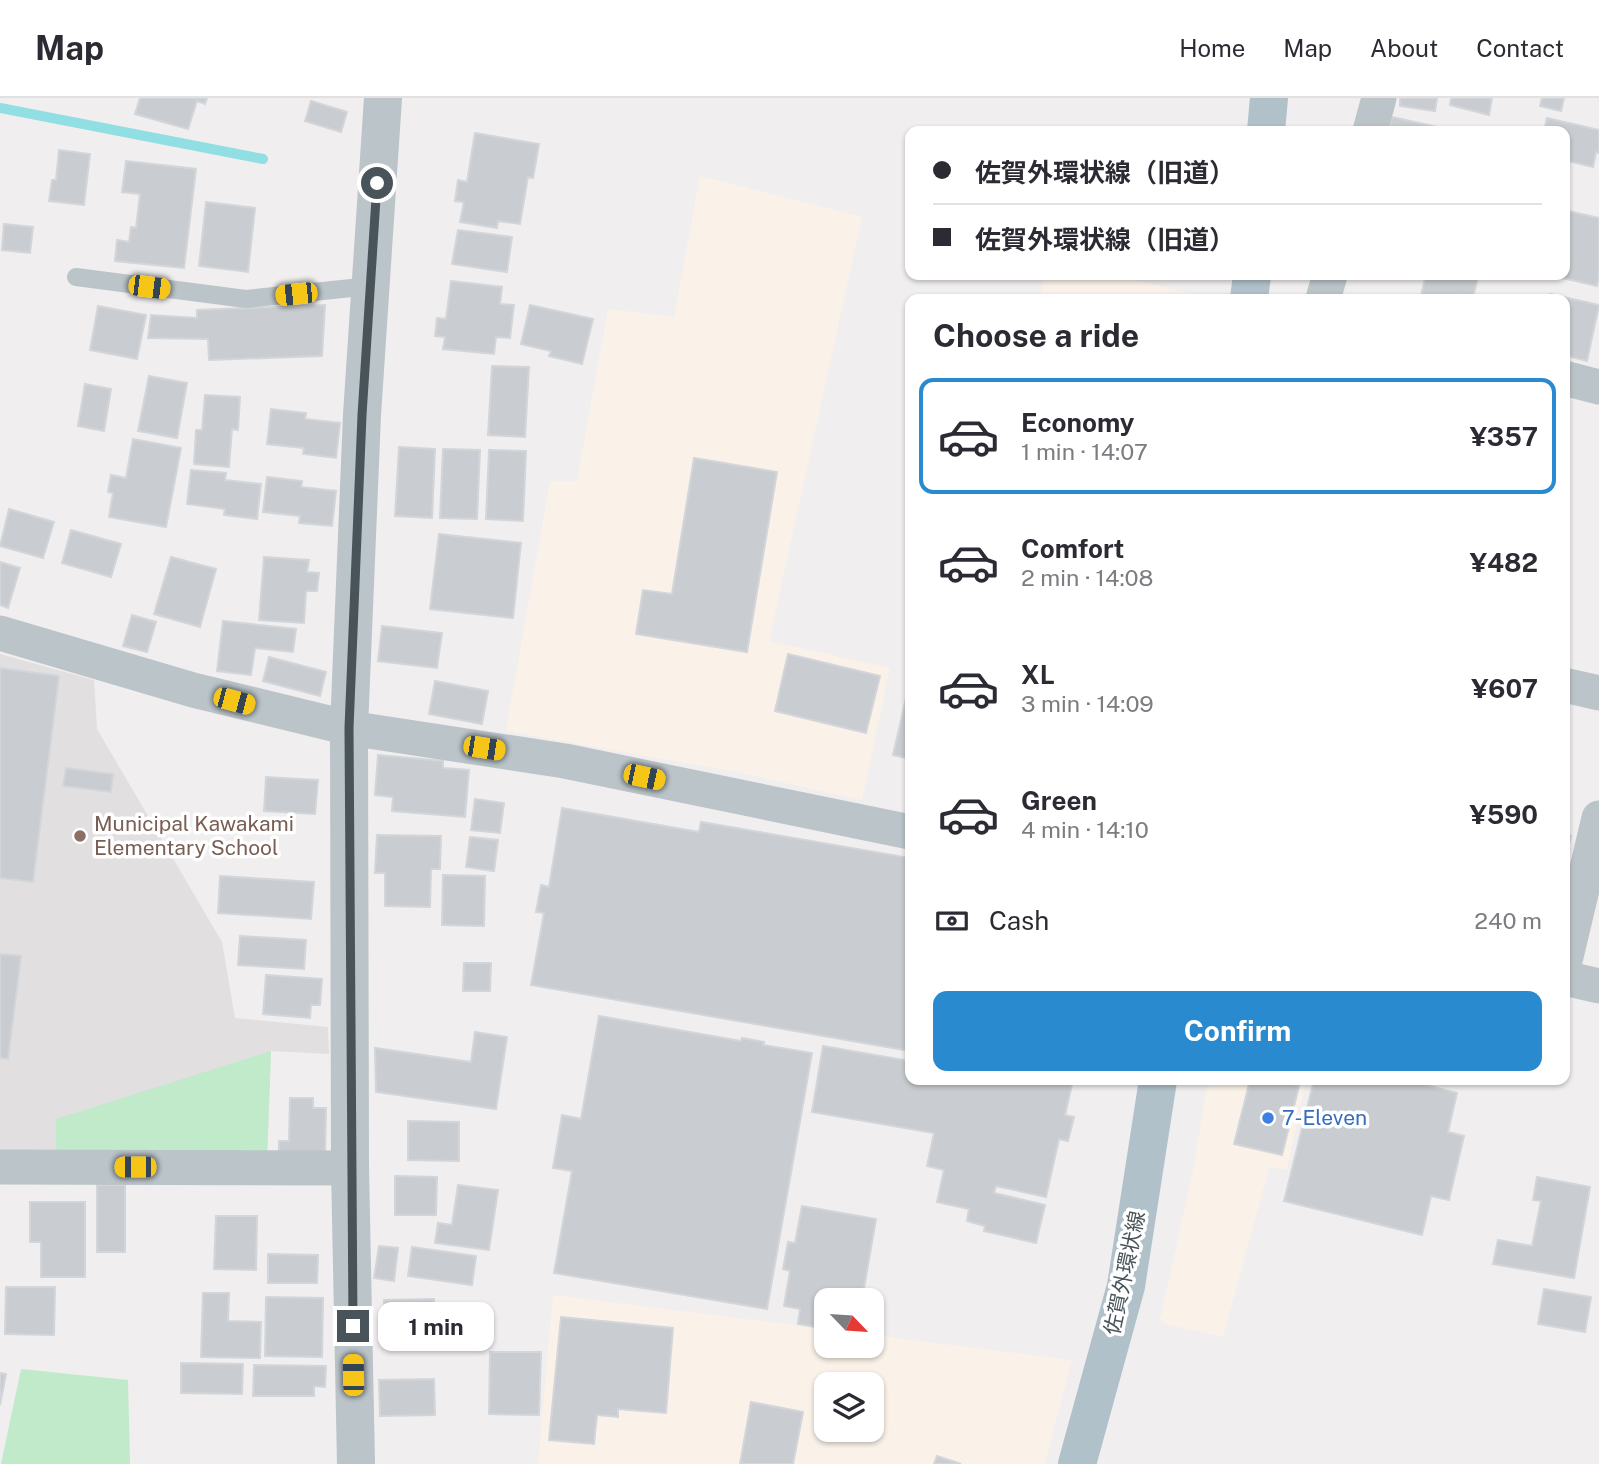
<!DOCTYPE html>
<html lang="en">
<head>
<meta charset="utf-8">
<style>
  body { margin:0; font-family:"Public Sans","Noto Sans JP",sans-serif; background:#f2f2f3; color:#2b2b33; height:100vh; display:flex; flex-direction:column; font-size:26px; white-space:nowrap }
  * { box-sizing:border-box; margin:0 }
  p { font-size:23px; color:#7c7c81 }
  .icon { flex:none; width:38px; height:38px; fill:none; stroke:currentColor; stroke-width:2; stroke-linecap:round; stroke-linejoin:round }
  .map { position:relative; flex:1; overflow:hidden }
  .sheet { position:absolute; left:905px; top:196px; width:665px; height:791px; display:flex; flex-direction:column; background:#fff; border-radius:14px; box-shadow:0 2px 5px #0004 }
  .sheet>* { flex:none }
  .top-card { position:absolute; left:905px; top:28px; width:665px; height:154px; border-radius:14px; box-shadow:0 2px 5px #0004; display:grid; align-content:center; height:154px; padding:0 28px; background:#fff }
  .needle { width:46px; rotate:115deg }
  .controls { position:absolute; left:814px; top:1190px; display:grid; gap:14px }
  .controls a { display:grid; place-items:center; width:70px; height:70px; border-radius:14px; background:#fff; box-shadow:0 2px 5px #0004; font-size:35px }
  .end { position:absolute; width:32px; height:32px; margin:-16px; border:9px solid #485459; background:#fff; box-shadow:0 0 0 4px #fff }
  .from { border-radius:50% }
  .bubble { position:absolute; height:49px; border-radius:14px; background:#fff; box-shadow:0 2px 5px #0004; font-size:23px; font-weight:700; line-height:49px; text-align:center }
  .car { position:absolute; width:21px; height:42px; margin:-21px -10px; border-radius:9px; box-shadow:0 0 5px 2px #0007; background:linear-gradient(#f5c518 24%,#345 0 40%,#f5c518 0 76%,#345 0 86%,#f5c518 0) }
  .top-card b { display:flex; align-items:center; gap:24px; height:66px; font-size:26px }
  .top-card b+b { border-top:2px solid #e1e1e2 }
  .top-card i { width:18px; height:18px; background:#2b2b33 }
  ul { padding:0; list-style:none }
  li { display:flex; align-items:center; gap:21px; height:116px; margin:0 14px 10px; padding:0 14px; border:4px solid transparent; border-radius:14px }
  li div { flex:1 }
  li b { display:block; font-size:26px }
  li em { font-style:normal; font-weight:700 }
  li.current { border-color:#298acf }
  li>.icon { width:63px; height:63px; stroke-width:1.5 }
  h2 { padding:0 28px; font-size:32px; line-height:84px }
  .pay { display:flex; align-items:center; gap:18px; height:77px; padding:0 28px; font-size:26px }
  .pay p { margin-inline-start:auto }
  .button { display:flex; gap:14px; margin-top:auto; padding:14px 28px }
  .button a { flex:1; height:80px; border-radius:14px; background:#298acf; color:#fff; font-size:28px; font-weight:700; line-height:80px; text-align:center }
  header { display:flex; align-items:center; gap:42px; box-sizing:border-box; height:98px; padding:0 35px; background:#fff; border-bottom:2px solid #e1e1e2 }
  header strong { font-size:33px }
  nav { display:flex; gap:38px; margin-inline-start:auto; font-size:24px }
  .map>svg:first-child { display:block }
  .commercial { fill:#faf2e8; fill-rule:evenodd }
  .education { fill:#e1dfdf }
  .green { fill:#c0eaca }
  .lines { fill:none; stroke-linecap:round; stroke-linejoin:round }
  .stream { stroke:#91dee3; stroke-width:10 }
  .building { fill:#c9ccd0; stroke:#d2d5d9; stroke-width:2 }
  .service { stroke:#bac4c9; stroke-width:18 }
  .minor { stroke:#bac4c9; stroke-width:35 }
  .tertiary { stroke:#bac4c9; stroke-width:38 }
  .primary { stroke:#b0c1ca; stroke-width:38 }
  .route { stroke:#485459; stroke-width:9 }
  .education-dot { fill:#8d6e63; stroke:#fff; stroke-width:2.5 }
  .shop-dot { fill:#3f7fe0; stroke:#fff; stroke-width:2.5 }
  .labels { text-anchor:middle; stroke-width:7; stroke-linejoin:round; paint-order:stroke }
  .education-label { font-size:21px; fill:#785e54; stroke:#fff; text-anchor:start }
  .shop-label { font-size:21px; fill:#366cbe; stroke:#fff; text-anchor:start }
  .street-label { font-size:21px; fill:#485459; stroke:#fff }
</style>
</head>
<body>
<header>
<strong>Map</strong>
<nav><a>Home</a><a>Map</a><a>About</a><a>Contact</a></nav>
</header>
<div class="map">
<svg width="1599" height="1366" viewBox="0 0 1599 1366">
  <rect width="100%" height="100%" fill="#f0eeee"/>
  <path class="commercial" d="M 700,78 L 862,119 L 769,543 L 890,570 L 862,702 L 742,675 L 506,633 L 550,383 L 577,383 L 608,211 L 674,219 Z
    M 1044,177 L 1113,177 L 1213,201 L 1040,201 Z
    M 1208,982 L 1306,982 L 1287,1071 L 1269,1070 L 1223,1239 L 1166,1226 L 1160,1222 L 1194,1068 Z
    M 553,1197 L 826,1231 L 826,1248 L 872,1248 L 872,1237 L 1072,1262 L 1045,1366 L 538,1366 ZM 826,1286 L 872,1286 L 872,1332 L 826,1332 Z"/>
  <path class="education" d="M 0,556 L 94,582 L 97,631 L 222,844 L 235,920 L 328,929 L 329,956 L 271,953 L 267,1061 L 0,1058 Z"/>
  <path class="green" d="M 271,953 L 267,1061 L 56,1059 L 56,1021 Z
    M 21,1271 L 128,1282 L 130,1366 L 1,1366 Z"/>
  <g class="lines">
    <path class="stream" d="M 0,10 L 263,61"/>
  </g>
  <path class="building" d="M 140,0 L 207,0 L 205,6 L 197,3 L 188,31 L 135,16 Z
    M 1400,0 L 1437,0 L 1435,13 L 1400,8 Z
    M 1451,0 L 1492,0 L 1489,17 L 1450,7 Z
    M 1542,0 L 1564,0 L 1561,13 L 1540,8 Z
    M 311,3 L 347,14 L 341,34 L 305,23 Z
    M 1392,19 L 1455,33 L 1388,33 Z
    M 1547,20 L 1599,32 L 1599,55 L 1596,54 L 1593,69 L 1564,62 L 1564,33 L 1544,33 Z
    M 475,35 L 539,46 L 533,80 L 528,79 L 520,126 L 498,123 L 497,130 L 460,124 L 464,104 L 455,103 L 458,82 L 467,84 Z
    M 59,52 L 90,56 L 84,107 L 49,103 L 52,82 L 56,82 Z
    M 126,63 L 196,71 L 184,170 L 115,163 L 117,142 L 129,144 L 131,129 L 136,130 L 140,96 L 122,94 Z
    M 206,104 L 255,110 L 248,174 L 199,168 Z
    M 1564,112 L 1599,120 L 1599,178 L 1597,188 L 1550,177 L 1564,177 Z
    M 4,126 L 33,129 L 30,155 L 2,152 Z
    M 458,132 L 512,139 L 507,174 L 452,166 Z
    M 1426,177 L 1478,179 L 1473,199 L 1461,196 L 1459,201 L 1420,201 Z
    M 451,183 L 502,189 L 500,206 L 514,207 L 510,240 L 496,239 L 494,256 L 443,251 L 445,239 L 435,238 L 437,220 L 446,221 Z
    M 1550,196 L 1599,207 L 1587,263 L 1564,257 L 1564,201 L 1549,201 Z
    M 325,207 L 322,258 L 209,262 L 208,241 L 148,240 L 151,217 L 197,220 L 197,212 Z
    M 530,207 L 593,221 L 582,266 L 549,258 L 551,253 L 521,246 Z
    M 98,208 L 146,217 L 137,261 L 90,252 Z
    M 492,268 L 529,269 L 525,339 L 488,337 Z
    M 149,278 L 187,285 L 177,340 L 138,333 Z
    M 85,286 L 111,291 L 104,333 L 78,328 Z
    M 205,297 L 240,299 L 238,332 L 232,331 L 229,369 L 194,366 L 196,332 L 202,332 Z
    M 271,311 L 306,315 L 305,321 L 340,325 L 336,360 L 303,356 L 304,350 L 267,346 Z
    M 133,341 L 181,350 L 166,429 L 109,419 L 113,395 L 108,394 L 111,377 L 126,380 Z
    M 399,349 L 435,351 L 432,420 L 395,418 Z
    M 443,351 L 480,352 L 477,421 L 440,420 Z
    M 489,352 L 526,353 L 523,423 L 486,421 Z
    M 694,360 L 777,374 L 747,554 L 636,536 L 643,492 L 672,496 Z
    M 191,372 L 226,375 L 225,382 L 261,386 L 257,421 L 224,417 L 225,411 L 187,406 Z
    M 267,379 L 302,383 L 301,389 L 336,393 L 332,428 L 299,425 L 300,418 L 263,414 Z
    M 9,411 L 54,424 L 43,460 L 0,448 Z
    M 71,432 L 121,446 L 111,479 L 62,465 Z
    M 439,436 L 521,445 L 513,520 L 430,511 Z
    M 171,459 L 216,471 L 200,529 L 154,516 Z
    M 264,459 L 309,462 L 307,474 L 319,475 L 317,493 L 306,493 L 304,525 L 259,522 Z
    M 0,464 L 20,470 L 8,510 L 0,507 Z
    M 132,517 L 156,524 L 147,554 L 123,548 Z
    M 223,523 L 296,531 L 293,554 L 255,550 L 251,577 L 217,573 Z
    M 382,528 L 442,535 L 437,570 L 378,563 Z
    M 788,556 L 880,578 L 866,635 L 775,613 Z
    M 269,559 L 326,574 L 320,598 L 263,583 Z
    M 0,570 L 59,578 L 33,784 L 0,780 Z
    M 435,583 L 488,593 L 482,626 L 429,616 Z
    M 910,583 L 910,661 L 893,657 Z
    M 378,657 L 443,663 L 443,670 L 469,672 L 465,719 L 392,713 L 393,699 L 375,697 Z
    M 66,670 L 113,676 L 111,694 L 63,688 Z
    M 266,679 L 318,682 L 315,716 L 264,713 Z
    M 475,701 L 504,705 L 500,735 L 471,732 Z
    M 562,710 L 699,734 L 701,724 L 910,760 L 910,953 L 531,887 L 544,815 L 536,814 L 541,787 L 549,789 Z
    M 377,737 L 441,738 L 440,771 L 431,771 L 430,809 L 385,808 L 385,775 L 375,775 Z
    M 1564,737 L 1571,738 L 1564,767 Z
    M 470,739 L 498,742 L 494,773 L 466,769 Z
    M 443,777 L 485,778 L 484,828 L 442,827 Z
    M 220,778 L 314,784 L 311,821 L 218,815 Z
    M 240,838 L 306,842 L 304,871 L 238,867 Z
    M 0,856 L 21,858 L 8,961 L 0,960 Z
    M 464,865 L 491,865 L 490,893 L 463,893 Z
    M 266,877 L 322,881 L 320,907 L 311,907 L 310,920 L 263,916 Z
    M 599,918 L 741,943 L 742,940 L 764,944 L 763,947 L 812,955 L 767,1211 L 554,1175 L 572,1073 L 553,1070 L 562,1017 L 581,1021 Z
    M 475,934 L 507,939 L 496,1011 L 376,994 L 375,950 L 471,964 Z
    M 823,948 L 910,963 L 910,982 L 1073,982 L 1065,1017 L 1074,1019 L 1068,1043 L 1059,1041 L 1046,1099 L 996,1088 L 994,1095 L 1045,1107 L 1036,1145 L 984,1133 L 985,1128 L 967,1123 L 969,1111 L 937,1104 L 944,1072 L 927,1068 L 934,1035 L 812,1014 Z
    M 1250,982 L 1274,982 L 1299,988 L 1282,1057 L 1234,1046 Z
    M 1314,982 L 1405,982 L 1457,995 L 1448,1034 L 1464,1038 L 1449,1102 L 1431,1098 L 1422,1137 L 1284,1103 Z
    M 290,1000 L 313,1000 L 313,1010 L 326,1010 L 325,1058 L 279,1057 L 279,1043 L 289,1043 Z
    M 408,1023 L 459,1024 L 459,1063 L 408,1062 Z
    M 395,1078 L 437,1079 L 436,1117 L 395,1117 Z
    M 1537,1079 L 1590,1089 L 1574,1180 L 1493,1166 L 1498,1142 L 1532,1148 L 1541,1103 L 1533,1102 Z
    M 97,1087 L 125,1087 L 125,1154 L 97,1154 Z
    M 458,1087 L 498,1092 L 489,1152 L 435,1145 L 438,1125 L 452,1127 Z
    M 30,1104 L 85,1104 L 85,1179 L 41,1179 L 41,1144 L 30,1144 Z
    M 802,1108 L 876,1121 L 862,1202 L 826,1202 L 826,1216 L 818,1214 L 816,1229 L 798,1226 L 800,1211 L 784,1208 L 790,1173 L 783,1171 L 788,1144 L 795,1145 Z
    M 216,1118 L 257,1118 L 256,1172 L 214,1171 Z
    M 379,1148 L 398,1150 L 394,1183 L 374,1180 Z
    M 412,1149 L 476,1158 L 472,1187 L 408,1178 Z
    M 268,1156 L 318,1157 L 317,1185 L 268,1185 Z
    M 6,1189 L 55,1189 L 54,1237 L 5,1236 Z
    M 1544,1191 L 1591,1199 L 1585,1234 L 1538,1226 Z
    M 203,1195 L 229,1195 L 228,1223 L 261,1224 L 260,1260 L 201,1259 Z
    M 266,1199 L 323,1200 L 322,1259 L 265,1258 Z
    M 434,1201 L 435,1231 L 384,1232 L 384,1202 Z
    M 561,1219 L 673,1230 L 666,1315 L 618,1311 L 618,1319 L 597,1317 L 594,1346 L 549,1342 Z
    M 490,1254 L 541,1254 L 539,1317 L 489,1316 Z
    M 181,1265 L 243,1266 L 242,1296 L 181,1295 Z
    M 254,1267 L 326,1268 L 325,1289 L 314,1288 L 314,1298 L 253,1298 Z
    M 0,1275 L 6,1276 L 0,1307 Z
    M 434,1281 L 435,1317 L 380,1318 L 379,1282 Z
    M 751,1304 L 803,1314 L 793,1366 L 740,1366 Z
    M 937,1358 L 961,1366 L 934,1366 Z"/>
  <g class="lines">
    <path class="service" d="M 76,179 L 246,201 L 371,188"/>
    <path class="minor" d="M 1370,33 L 1379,0
      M 1323,201 L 1330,177
      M 1564,280 L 1599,289
      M 0,535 L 193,592 L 349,630 L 565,663 L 910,734
      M 1564,587 L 1599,595
      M 1564,867 L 1599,720
      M 1564,880 L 1599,888
      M 0,1069 L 350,1070"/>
    <path class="tertiary" d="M 356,1366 L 350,1070 L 349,630 L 362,317 L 383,0"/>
    <path class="primary" d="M 1266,33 L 1269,0
      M 1249,201 L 1252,177
      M 1077,1366 L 1126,1188 L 1158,982"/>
  </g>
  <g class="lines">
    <path class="route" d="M 353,1228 L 349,630 L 362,317 L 377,85"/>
  </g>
  <circle class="education-dot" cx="80" cy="738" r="7"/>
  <circle class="shop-dot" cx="1268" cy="1020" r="7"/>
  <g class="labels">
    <g class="education-label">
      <text x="94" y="733">Municipal Kawakami<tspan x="94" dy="24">Elementary School</tspan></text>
    </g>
    <g class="shop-label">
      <text x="1282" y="1027">7-Eleven</text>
    </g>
    <g class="street-label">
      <text transform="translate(1125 1175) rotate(-78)" y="7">佐賀外環状線</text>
    </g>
  </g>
</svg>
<div class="controls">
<a><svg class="needle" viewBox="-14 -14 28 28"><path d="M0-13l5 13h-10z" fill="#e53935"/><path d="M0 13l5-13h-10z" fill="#7c7c81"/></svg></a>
<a><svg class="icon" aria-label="layers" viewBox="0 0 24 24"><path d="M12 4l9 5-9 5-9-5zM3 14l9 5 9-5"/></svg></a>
</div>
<i class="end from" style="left:377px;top:85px"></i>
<i class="end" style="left:353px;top:1228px"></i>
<div class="bubble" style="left:378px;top:1204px;width:116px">1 min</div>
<i class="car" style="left:149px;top:189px;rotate:97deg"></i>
<i class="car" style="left:296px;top:196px;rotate:264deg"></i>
<i class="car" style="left:234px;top:603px;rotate:105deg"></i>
<i class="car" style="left:484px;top:650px;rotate:99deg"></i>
<i class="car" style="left:644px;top:679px;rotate:102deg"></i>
<i class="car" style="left:135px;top:1069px;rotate:270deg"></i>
<i class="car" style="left:353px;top:1277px;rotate:359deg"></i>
<div class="top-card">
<b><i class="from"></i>佐賀外環状線（旧道）</b>
<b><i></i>佐賀外環状線（旧道）</b>
</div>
<section class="sheet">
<h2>Choose a ride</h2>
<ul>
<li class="current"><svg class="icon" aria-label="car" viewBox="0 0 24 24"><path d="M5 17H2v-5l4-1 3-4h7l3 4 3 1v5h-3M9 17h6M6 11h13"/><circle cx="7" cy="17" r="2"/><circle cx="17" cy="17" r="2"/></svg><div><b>Economy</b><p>1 min · 14:07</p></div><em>¥357</em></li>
<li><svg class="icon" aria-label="car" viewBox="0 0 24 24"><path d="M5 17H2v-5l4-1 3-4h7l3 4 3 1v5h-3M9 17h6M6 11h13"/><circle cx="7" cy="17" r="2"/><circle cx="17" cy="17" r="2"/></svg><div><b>Comfort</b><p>2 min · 14:08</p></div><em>¥482</em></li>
<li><svg class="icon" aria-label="car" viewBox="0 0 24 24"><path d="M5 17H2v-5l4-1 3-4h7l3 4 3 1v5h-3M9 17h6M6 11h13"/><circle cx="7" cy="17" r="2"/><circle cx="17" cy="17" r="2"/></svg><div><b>XL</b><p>3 min · 14:09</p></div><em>¥607</em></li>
<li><svg class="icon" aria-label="car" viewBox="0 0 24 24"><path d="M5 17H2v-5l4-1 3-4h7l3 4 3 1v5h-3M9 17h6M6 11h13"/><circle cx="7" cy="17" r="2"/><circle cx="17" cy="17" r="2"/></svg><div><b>Green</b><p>4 min · 14:10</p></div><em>¥590</em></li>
</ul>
<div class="pay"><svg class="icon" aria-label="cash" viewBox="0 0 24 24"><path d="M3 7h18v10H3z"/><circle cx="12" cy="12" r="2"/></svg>Cash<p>240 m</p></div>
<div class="button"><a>Confirm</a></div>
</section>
</div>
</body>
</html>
